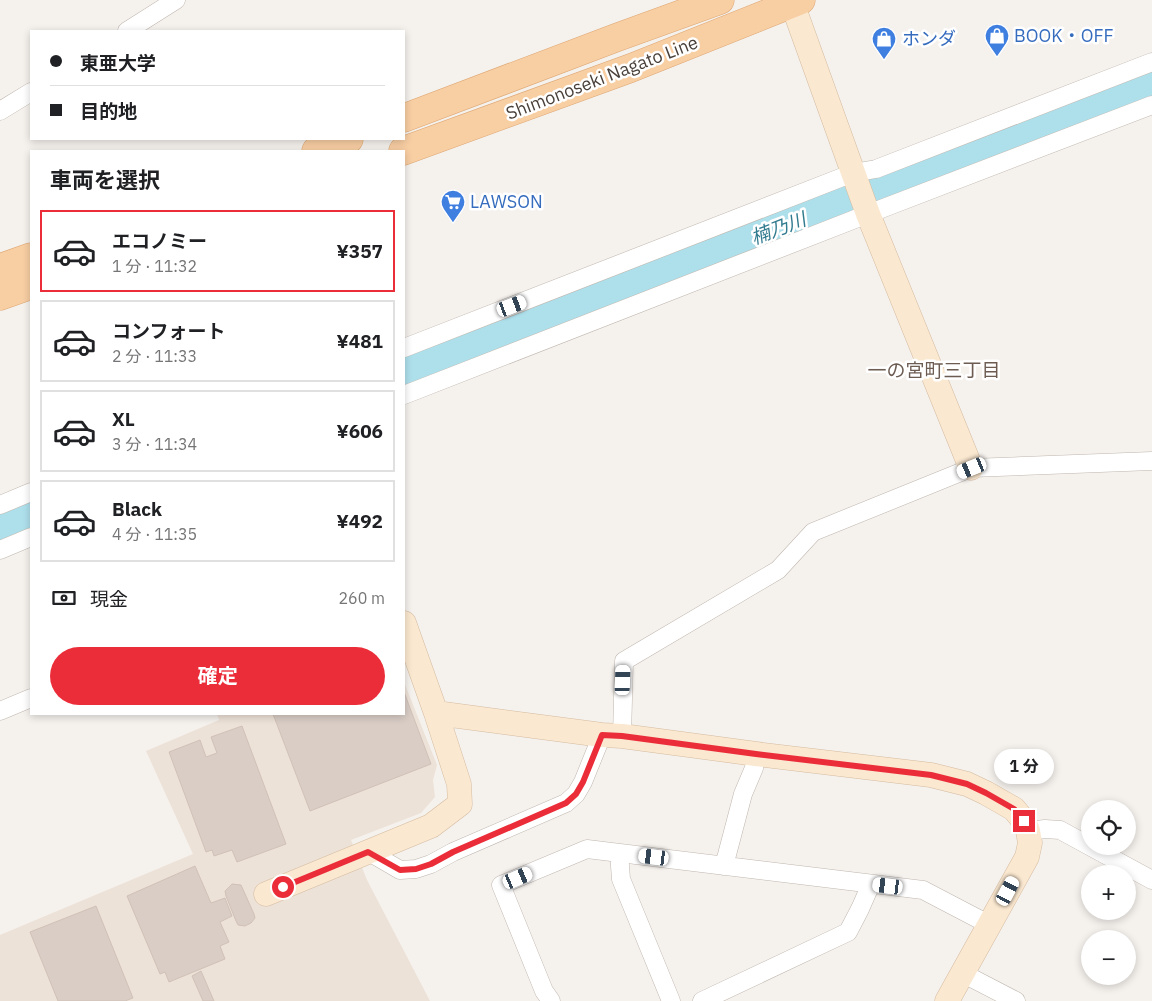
<!DOCTYPE html>
<html lang="ja">
<head>
<meta charset="utf-8">
<style>
  body { margin:0; font-family:"IBM Plex Sans","Noto Sans JP",sans-serif; background:#f6f6f6; color:#202124; height:100vh; display:flex; flex-direction:column; font-size:19px; white-space:nowrap }
  * { box-sizing:border-box; margin:0 }
  p { font-size:16px; color:#757577 }
  .icon { flex:none; width:28px; height:28px; fill:none; stroke:currentColor; stroke-width:2; stroke-linecap:round; stroke-linejoin:round }
  .map { position:relative; flex:1; overflow:hidden }
  .side { position:absolute; left:30px; top:150px; width:375px; height:565px; display:flex; flex-direction:column; background:#fff; border-radius:0px; box-shadow:0 2px 8px #0003 }
  .side>* { flex:none }
  .banner { position:absolute; left:30px; top:30px; width:375px; height:110px; border-radius:0px; box-shadow:0 2px 8px #0003; display:grid; align-content:center; height:110px; padding:0 20px; background:#fff }
  .fabs { position:absolute; left:1081px; top:800px; display:grid; gap:10px }
  .fabs a { display:grid; place-items:center; width:55px; height:55px; border-radius:50%; background:#fff; box-shadow:0 2px 8px #0003; font-size:25px }
  .end { position:absolute; width:22px; height:22px; margin:-11px; border:6px solid #eb2d39; background:#fff; box-shadow:0 0 0 2px #fff }
  .from { border-radius:50% }
  .bubble { position:absolute; height:35px; border-radius:18px; background:#fff; box-shadow:0 2px 8px #0003; font-size:16px; font-weight:700; line-height:35px; text-align:center }
  .car { position:absolute; width:15px; height:30px; margin:-15px -8px; border-radius:6px; box-shadow:0 0 4px 1px #0007; background:linear-gradient(#fff 24%,#345 0 40%,#fff 0 76%,#345 0 86%,#fff 0) }
  .banner b { display:flex; align-items:center; gap:18px; height:48px; font-size:19px }
  .banner b+b { border-top:1px solid #e0e0e0 }
  .banner i { width:12px; height:12px; background:#202124 }
  ul { padding:0; list-style:none }
  li { display:flex; align-items:center; gap:15px; height:82px; margin:0 10px 8px; padding:0 10px; border:2px solid #e0e0e0; border-radius:0px }
  li div { flex:1 }
  li b { display:block; font-size:19px }
  li em { font-style:normal; font-weight:700 }
  li.selected { border-color:#eb2d39 }
  li>.icon { width:45px; height:45px; stroke-width:1.5 }
  h2 { padding:0 20px; font-size:22px; line-height:60px }
  .pay { display:flex; align-items:center; gap:12px; height:55px; padding:0 20px; font-size:19px }
  .pay p { margin-inline-start:auto }
  .button { display:flex; gap:10px; margin-top:auto; padding:10px 20px }
  .button a { flex:1; height:58px; border-radius:30px; background:#eb2d39; color:#fff; font-size:20px; font-weight:700; line-height:58px; text-align:center }
  .map>svg:first-child { display:block }
  .education { fill:#ede2d8 }
  .lines { fill:none; stroke-linecap:round; stroke-linejoin:round }
  .river { stroke:#aee0ec; stroke-width:39 }
  .building { fill:#d9cdc6; stroke:#d1c1b6 }
  .street-casing { stroke:#c0b7af; stroke-width:19 }
  .secondary-casing { stroke:#d4bca1; stroke-width:25 }
  .primary-casing { stroke:#dda773; stroke-width:29 }
  .street { stroke:#fff; stroke-width:18 }
  .secondary { stroke:#fbe8d0; stroke-width:24 }
  .primary { stroke:#f8cea3; stroke-width:28 }
  .route { stroke:#eb2d39; stroke-width:6 }
  .labels { text-anchor:middle; stroke-width:5; stroke-linejoin:round; paint-order:stroke }
  .shop-label { font-size:18px; fill:#366cbe; stroke:#fff; text-anchor:start }
  .street-label { font-size:18px; fill:#49403a; stroke:#fff }
  .water-label { font-size:19px; font-style:italic; fill:#317b8f; stroke:#fff }
  .neighbourhood-label { font-size:19px; fill:#6c5c52; stroke:#fff }
</style>
</head>
<body>
<div class="map">
<svg width="1152" height="1001" viewBox="0 0 1152 1001">
  <rect width="100%" height="100%" fill="#f5f1ed"/>
  <path class="education" d="M 404,682 L 437,765 L 433,780 L 435,797 L 421,813 L 351,840 L 367,880 L 430,1001 L 0,1001 L 0,935 L 193,854 L 146,751 L 219,720 L 217,714 L 404,714 Z"/>
  <g class="lines">
    <path class="river" d="M 404,371 L 1041,126 L 1152,84
      M 0,530 L 31,518"/>
  </g>
  <path class="building" d="M 404,692 L 431,764 L 310,811 L 273,714 L 404,714 Z
    M 242,726 L 286,844 L 237,862 L 232,850 L 214,856 L 212,850 L 206,852 L 169,752 L 200,740 L 206,757 L 217,753 L 211,737 Z
    M 195,866 L 211,903 L 225,898 L 232,916 L 220,922 L 229,942 L 220,946 L 225,959 L 169,982 L 165,972 L 160,974 L 127,896 Z
    M 232,884 L 241,885 L 254,914 L 255,918 L 251,923 L 245,926 L 238,925 L 236,921 L 226,896 L 225,891 Z
    M 96,906 L 133,998 L 125,1001 L 58,1001 L 30,932 Z
    M 201,971 L 214,1001 L 203,1001 L 192,976 Z"/>
  <g class="lines">
    <defs>
      <path id="street" d="M 127,31 L 176,0
        M 0,111 L 31,92
        M 404,348 L 853,173 L 876,169 L 1152,62
        M 404,395 L 868,214 L 1152,105
        M 0,505 L 31,492
        M 0,550 L 31,537
        M 0,711 L 31,698
        M 622,736 L 624,661 L 778,570 L 813,532 L 971,468 L 1152,461
        M 1028,831 L 1045,829 L 1060,830 L 1152,880
        M 369,852 L 400,870 L 416,869 L 431,864 L 453,852 L 566,803 L 576,794 L 583,782 L 602,735
        M 619,853 L 621,879 L 671,1001
        M 724,866 L 743,794 L 754,768 L 756,754
        M 962,973 L 1016,1001
        M 551,1001 L 544,991 L 501,885 L 587,849 L 923,890 L 990,925
        M 702,1001 L 848,932 L 860,909 L 871,884"/>
      <path id="secondary" d="M 791,0 L 868,214 L 971,468
        M 404,623 L 436,713 L 602,735 L 622,736 L 756,754 L 931,775 L 967,784 L 986,793 L 1014,809 L 1024,821 L 1028,831 L 1030,843 L 1027,857 L 947,1001
        M 266,894 L 431,826 L 460,804 L 459,784 L 436,713"/>
      <path id="primary" d="M 404,118 L 618,37 L 720,0
        M 316,151 L 349,139
        M 403,151 L 631,68 L 801,0
        M 0,268 L 31,257
        M 0,296 L 31,285"/>
    </defs>
    <use href="#street" class="street-casing"/>
    <use href="#secondary" class="secondary-casing"/>
    <use href="#primary" class="primary-casing"/>
    <use href="#street" class="street"/>
    <use href="#secondary" class="secondary"/>
    <use href="#primary" class="primary"/>
  </g>
  <g class="lines">
    <path class="route" d="M 283,887 L 368,852 L 400,870 L 416,869 L 431,864 L 453,852 L 566,803 L 576,794 L 583,782 L 602,735 L 622,736 L 756,754 L 931,775 L 967,784 L 986,793 L 1014,809 L 1024,821"/>
  </g>
  <defs>
    <symbol id="shop-pin" viewBox="-11 -11 22 30"><path d="M0 17L-7.5 6A9.5 9.5 0 1 1 7.5 6Z" fill="#3f7fe0" stroke="#fff"/><path d="M-5-2.5h2.3a2.7 3.5 0 0 1 5.4 0H5L5.5 6h-11ZM-1.5-2.5h3a1.5 2.3 0 0 0-3 0Z" fill="#fff"/></symbol>
    <symbol id="supermarket-pin" viewBox="-11 -11 22 30"><path d="M0 17L-7.5 6A9.5 9.5 0 1 1 7.5 6Z" fill="#3f7fe0" stroke="#fff"/><path d="M-6-5.5h2.5l.6 2H6L4.5 2H-2.5L-4.4-4H-6ZM-1.5 3.2a1.3 1.3 0 1 0 .1 0ZM3 3.2a1.3 1.3 0 1 0 .1 0Z" fill="#fff"/></symbol>
  </defs>
  <g fill-rule="evenodd">
    <use href="#shop-pin" x="983" y="22" width="28" height="38"/>
    <use href="#shop-pin" x="870" y="25" width="28" height="38"/>
    <use href="#supermarket-pin" x="439" y="188" width="28" height="38"/>
  </g>
  <g class="labels">
    <g class="shop-label">
      <text x="1014" y="42">BOOK・OFF</text>
      <text x="902" y="45">ホンダ</text>
      <text x="470" y="208">LAWSON</text>
    </g>
    <g class="street-label">
      <text transform="translate(602 78) rotate(-21)" y="6">Shimonoseki Nagato Line</text>
    </g>
    <g class="water-label">
      <text transform="translate(778 228) rotate(-21)" y="7">楠乃川</text>
    </g>
    <g class="neighbourhood-label">
      <text x="934" y="377">一の宮町三丁目</text>
    </g>
  </g>
</svg>
<div class="fabs">
<a><svg class="icon" aria-label="locate" viewBox="0 0 24 24"><circle cx="12" cy="12" r="6"/><path d="M12 2v4M12 18v4M2 12h4M18 12h4"/></svg></a>
<a>+</a>
<a>−</a>
</div>
<i class="end from" style="left:283px;top:887px"></i>
<i class="end" style="left:1024px;top:821px"></i>
<div class="bubble" style="left:994px;top:749px;width:60px">1 分</div>
<i class="car" style="left:512px;top:306px;rotate:69deg"></i>
<i class="car" style="left:972px;top:468px;rotate:248deg"></i>
<i class="car" style="left:623px;top:680px;rotate:2deg"></i>
<i class="car" style="left:654px;top:857px;rotate:277deg"></i>
<i class="car" style="left:518px;top:878px;rotate:67deg"></i>
<i class="car" style="left:888px;top:886px;rotate:277deg"></i>
<i class="car" style="left:1008px;top:891px;rotate:28deg"></i>
<div class="banner">
<b><i class="from"></i>東亜大学</b>
<b><i></i>目的地</b>
</div>
<section class="side">
<h2>車両を選択</h2>
<ul>
<li class="selected"><svg class="icon" aria-label="car" viewBox="0 0 24 24"><path d="M5 17H2v-5l4-1 3-4h7l3 4 3 1v5h-3M9 17h6M6 11h13"/><circle cx="7" cy="17" r="2"/><circle cx="17" cy="17" r="2"/></svg><div><b>エコノミー</b><p>1 分 · 11:32</p></div><em>¥357</em></li>
<li><svg class="icon" aria-label="car" viewBox="0 0 24 24"><path d="M5 17H2v-5l4-1 3-4h7l3 4 3 1v5h-3M9 17h6M6 11h13"/><circle cx="7" cy="17" r="2"/><circle cx="17" cy="17" r="2"/></svg><div><b>コンフォート</b><p>2 分 · 11:33</p></div><em>¥481</em></li>
<li><svg class="icon" aria-label="car" viewBox="0 0 24 24"><path d="M5 17H2v-5l4-1 3-4h7l3 4 3 1v5h-3M9 17h6M6 11h13"/><circle cx="7" cy="17" r="2"/><circle cx="17" cy="17" r="2"/></svg><div><b>XL</b><p>3 分 · 11:34</p></div><em>¥606</em></li>
<li><svg class="icon" aria-label="car" viewBox="0 0 24 24"><path d="M5 17H2v-5l4-1 3-4h7l3 4 3 1v5h-3M9 17h6M6 11h13"/><circle cx="7" cy="17" r="2"/><circle cx="17" cy="17" r="2"/></svg><div><b>Black</b><p>4 分 · 11:35</p></div><em>¥492</em></li>
</ul>
<div class="pay"><svg class="icon" aria-label="cash" viewBox="0 0 24 24"><path d="M3 7h18v10H3z"/><circle cx="12" cy="12" r="2"/></svg>現金<p>260 m</p></div>
<div class="button"><a>確定</a></div>
</section>
</div>
</body>
</html>
